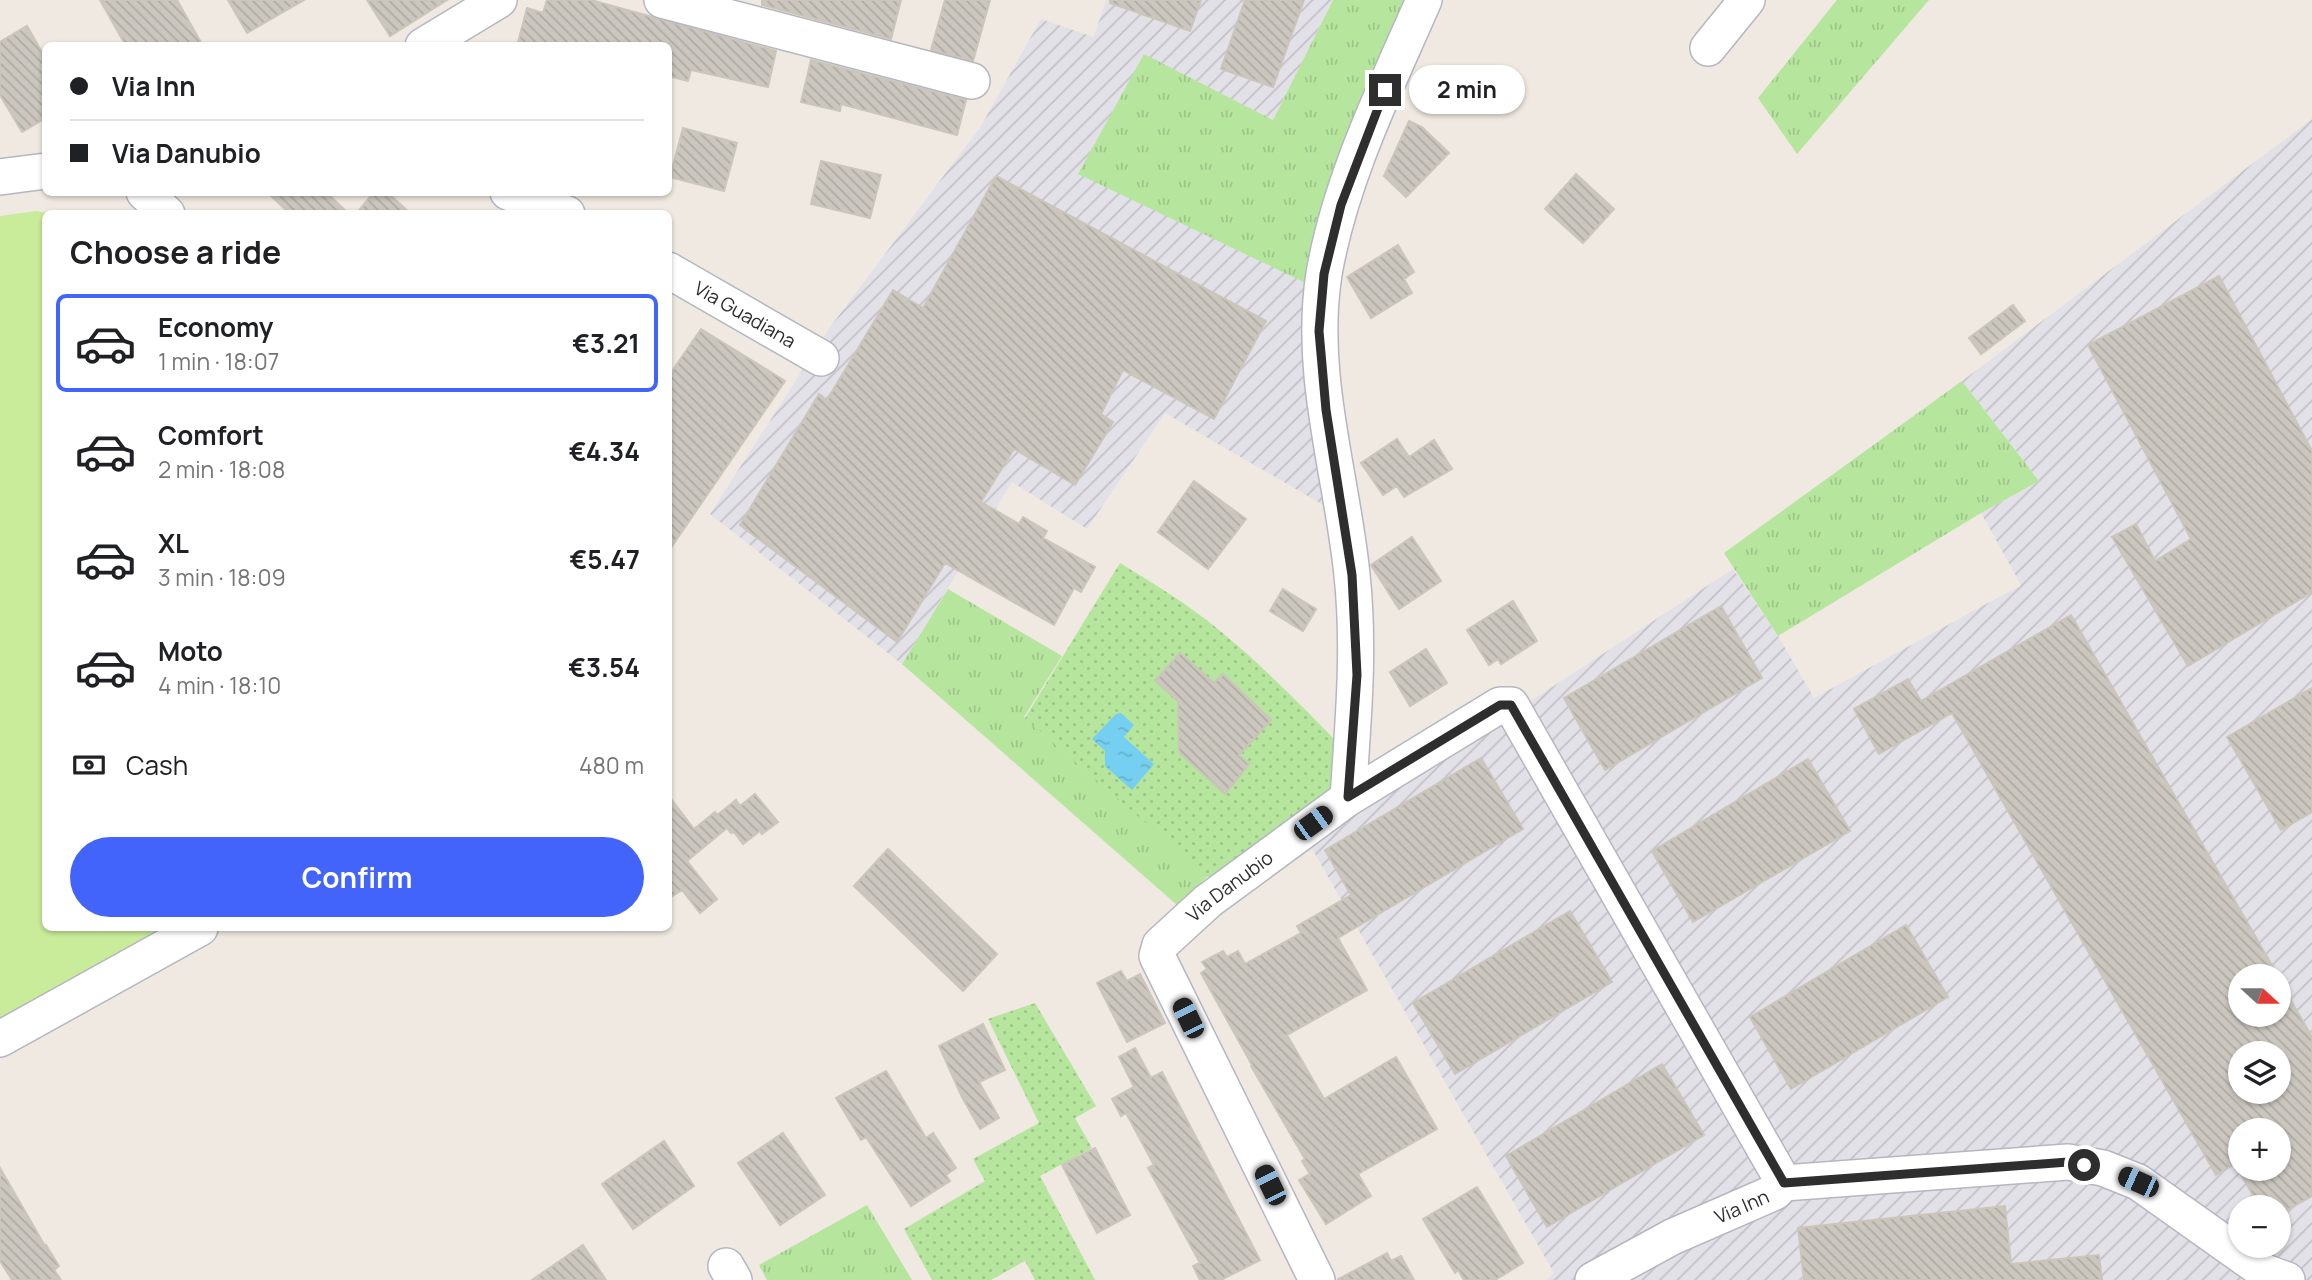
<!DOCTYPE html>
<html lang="en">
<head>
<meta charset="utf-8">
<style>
  body { margin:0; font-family:Manrope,sans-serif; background:#f6f6f6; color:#202124; height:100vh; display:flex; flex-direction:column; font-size:26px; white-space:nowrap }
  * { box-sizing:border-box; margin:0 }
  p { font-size:23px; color:#757577 }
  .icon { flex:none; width:38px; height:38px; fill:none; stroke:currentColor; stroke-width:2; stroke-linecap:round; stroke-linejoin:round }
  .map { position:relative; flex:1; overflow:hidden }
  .details { position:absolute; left:42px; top:210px; width:630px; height:721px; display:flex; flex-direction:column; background:#fff; border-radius:10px; box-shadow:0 2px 5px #0004 }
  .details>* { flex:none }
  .hud { position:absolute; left:42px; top:42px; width:630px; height:154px; border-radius:10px; box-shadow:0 2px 5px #0004; display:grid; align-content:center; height:154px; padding:0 28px; background:#fff }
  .needle { width:46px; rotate:111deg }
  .fabs { position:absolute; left:2228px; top:964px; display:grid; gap:14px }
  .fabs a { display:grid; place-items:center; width:63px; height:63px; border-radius:50%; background:#fff; box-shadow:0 2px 5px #0004; font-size:35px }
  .end { position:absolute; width:32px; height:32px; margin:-16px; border:9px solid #2e2e2e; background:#fff; box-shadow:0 0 0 4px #fff }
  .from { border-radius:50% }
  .bubble { position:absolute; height:49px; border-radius:24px; background:#fff; box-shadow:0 2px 5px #0004; font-size:23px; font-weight:700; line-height:49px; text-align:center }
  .car { position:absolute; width:21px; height:42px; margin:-21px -10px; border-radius:9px; box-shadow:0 0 5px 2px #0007; background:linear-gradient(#222 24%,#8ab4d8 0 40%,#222 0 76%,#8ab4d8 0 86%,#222 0) }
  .hud b { display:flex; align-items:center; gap:24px; height:66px; font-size:26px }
  .hud b+b { border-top:2px solid #e0e0e0 }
  .hud i { width:18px; height:18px; background:#202124 }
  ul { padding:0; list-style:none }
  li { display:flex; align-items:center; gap:21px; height:98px; margin:0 14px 10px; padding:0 14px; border:4px solid transparent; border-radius:10px }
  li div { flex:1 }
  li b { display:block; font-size:26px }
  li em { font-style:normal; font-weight:700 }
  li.selected { border-color:#4264fb }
  li>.icon { width:63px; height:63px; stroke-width:1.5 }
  h2 { padding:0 28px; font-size:32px; line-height:84px }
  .pay { display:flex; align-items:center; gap:18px; height:77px; padding:0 28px; font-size:26px }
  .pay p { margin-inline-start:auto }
  .action { display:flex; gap:14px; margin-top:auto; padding:14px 28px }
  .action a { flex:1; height:80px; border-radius:42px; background:#4264fb; color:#fff; font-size:28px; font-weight:700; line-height:80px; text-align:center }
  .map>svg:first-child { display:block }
  .industrial { fill:url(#industrial-furrows); fill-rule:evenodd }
  .grass { fill:url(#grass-tufts) }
  .garden { fill:url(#garden-dots) }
  .pitch { fill:#c9ec9a }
  .water { fill:url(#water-ripples) }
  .building { fill:url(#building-back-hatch); stroke:#cbc5ba; stroke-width:2; fill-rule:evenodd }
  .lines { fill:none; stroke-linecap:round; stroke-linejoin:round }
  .minor-casing { stroke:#b4b7c1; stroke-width:38 }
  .minor { stroke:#fff; stroke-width:35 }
  .route { stroke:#2e2e2e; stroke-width:9 }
  .labels { text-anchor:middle; stroke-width:7; stroke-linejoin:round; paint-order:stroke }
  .street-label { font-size:19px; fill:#2e2e2e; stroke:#fff }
</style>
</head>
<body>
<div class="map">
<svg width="2312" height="1280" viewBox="0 0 2312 1280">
  <defs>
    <pattern id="industrial-furrows" width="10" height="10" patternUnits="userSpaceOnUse" patternTransform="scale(1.75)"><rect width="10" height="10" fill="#e3e1e8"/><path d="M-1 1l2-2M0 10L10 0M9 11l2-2" fill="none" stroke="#c3c1c7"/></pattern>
    <pattern id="grass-tufts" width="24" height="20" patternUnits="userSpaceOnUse" patternTransform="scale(1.75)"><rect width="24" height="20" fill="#b6e59e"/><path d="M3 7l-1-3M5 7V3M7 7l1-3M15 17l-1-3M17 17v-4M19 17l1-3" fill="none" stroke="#9dc588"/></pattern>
    <pattern id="garden-dots" width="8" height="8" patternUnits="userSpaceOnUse" patternTransform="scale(1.75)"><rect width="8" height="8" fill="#b6e59e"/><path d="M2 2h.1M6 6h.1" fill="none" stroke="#9dc588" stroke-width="1.8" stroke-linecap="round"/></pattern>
    <pattern id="water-ripples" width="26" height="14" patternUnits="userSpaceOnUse" patternTransform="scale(1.75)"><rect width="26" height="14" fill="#75cff0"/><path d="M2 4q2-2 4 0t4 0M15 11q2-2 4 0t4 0" fill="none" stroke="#66b2ce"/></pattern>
    <pattern id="building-back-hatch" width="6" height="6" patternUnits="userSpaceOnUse" patternTransform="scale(1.75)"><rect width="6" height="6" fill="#cbc7bf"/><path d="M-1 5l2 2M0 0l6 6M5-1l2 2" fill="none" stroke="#afaba4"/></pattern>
  </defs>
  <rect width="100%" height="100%" fill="#efe9e1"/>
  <path class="industrial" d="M 1106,0 L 1333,0 L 1273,120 L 1144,55 L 1312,286 L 1330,509 L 1165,413 L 1087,529 L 1012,482 L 902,664 L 710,514 L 831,326 L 981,126 L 1041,19 L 1094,37 Z
    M 2312,119 L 2312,1280 L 1547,1280 L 1554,1273 L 1310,845 L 1733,569 L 1778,636 L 1814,698 L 2021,585 L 1981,513 L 2039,481 L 1962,381 ZM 2240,976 L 2278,976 L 2278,1015 L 2240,1015 ZM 2240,1054 L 2278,1054 L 2278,1092 L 2240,1092 ZM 2240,1130 L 2278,1130 L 2278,1169 L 2240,1169 ZM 2240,1208 L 2278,1208 L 2278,1246 L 2240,1246 Z"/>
  <path class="grass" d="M 1333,0 L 1421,0 L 1312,286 L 1078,174 L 1144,54 L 1273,120 Z
    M 1837,0 L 1929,0 L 1797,154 L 1758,98 Z
    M 1962,381 L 2039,481 L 1981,513 L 1778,636 L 1724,553 Z
    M 948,589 L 1062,656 L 1024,717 L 1208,876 L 1177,905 L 902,664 Z
    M 867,1205 L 912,1280 L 767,1280 L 759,1265 Z"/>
  <path class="garden" d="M 1120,563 C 1154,584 1189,605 1219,630 C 1263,666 1302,706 1341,746 L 1329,797 L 1214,882 L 1025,718 Z
    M 1035,1003 L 1096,1106 L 1075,1118 L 1092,1148 L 1040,1176 L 1095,1280 L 1035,1280 L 1025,1261 L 991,1280 L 932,1280 L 904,1229 L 985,1181 L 973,1159 L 1039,1123 L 988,1019 Z"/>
  <path class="pitch" d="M 36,211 L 47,213 L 46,928 L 177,928 L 0,1020 L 0,216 Z"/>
  <path class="water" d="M 1121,713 L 1134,725 L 1124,737 L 1154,764 L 1132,790 L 1105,766 L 1105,751 L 1092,739 L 1116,714 Z"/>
  <path class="building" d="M 100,0 L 177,0 L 203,46 L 126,46 Z
    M 228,0 L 304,0 L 247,33 Z
    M 367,0 L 447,0 L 390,36 Z
    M 547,0 L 591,0 L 776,51 L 768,87 L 691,70 L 688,81 L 668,76 L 668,46 L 517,46 L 527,8 L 543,13 Z
    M 762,0 L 901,0 L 891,39 L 762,5 Z
    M 945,0 L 990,0 L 973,61 L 931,50 Z
    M 1110,0 L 1201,0 L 1190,31 L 1110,3 Z
    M 1245,0 L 1304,0 L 1273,87 L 1221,69 Z
    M 27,26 L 46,59 L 46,118 L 22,132 L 0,95 L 0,42 Z
    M 811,60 L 966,100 L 957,135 L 841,104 L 840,111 L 801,102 Z
    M 1409,121 L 1422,127 L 1449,153 L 1406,197 L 1384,176 Z
    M 683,128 L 737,143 L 724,191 L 670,177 Z
    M 821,161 L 881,175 L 870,218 L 811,204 Z
    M 1576,174 L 1614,209 L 1583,243 L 1545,209 Z
    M 996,176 L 1266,321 L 1214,419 L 1123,370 L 1101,414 L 1113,422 L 1075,485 L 1014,449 L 981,502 L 1019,524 L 1023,517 L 1047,531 L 1043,538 L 1095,567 L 1081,592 L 1074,588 L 1054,625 L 945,563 L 897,642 L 740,525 L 819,394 L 827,400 L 893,290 L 923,308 Z
    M 267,192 L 326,192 L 349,214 L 290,214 Z
    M 374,192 L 387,192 L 411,214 L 356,214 Z
    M 1398,245 L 1414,272 L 1404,279 L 1412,293 L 1371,318 L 1347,277 Z
    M 2219,276 L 2312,451 L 2312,592 L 2188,666 L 2112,537 L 2136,524 L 2155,561 L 2191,539 L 2088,345 Z
    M 2013,305 L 2025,321 L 1981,354 L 1969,338 Z
    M 701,329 L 785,381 L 668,552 L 668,377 Z
    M 1397,439 L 1409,457 L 1434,440 L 1452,469 L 1404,497 L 1397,486 L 1383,495 L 1361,463 Z
    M 1194,481 L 1246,519 L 1208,569 L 1158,532 Z
    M 1412,537 L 1441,581 L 1399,609 L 1371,565 Z
    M 1283,589 L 1316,609 L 1303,631 L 1270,611 Z
    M 1513,601 L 1537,641 L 1501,664 L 1498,659 L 1489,665 L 1467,630 Z
    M 1721,606 L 1762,678 L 1605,770 L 1564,698 Z
    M 2071,615 L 2278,976 L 2240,976 L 2240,1015 L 2278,1015 L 2278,978 L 2312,1037 L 2312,1196 L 2278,1215 L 2278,1208 L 2260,1208 L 2238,1169 L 2278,1169 L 2278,1130 L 2240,1130 L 2240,1161 L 2216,1175 L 1952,713 L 1879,754 L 1854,709 L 1908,679 L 1921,701 ZM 2240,1054 L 2278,1054 L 2278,1092 L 2240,1092 Z
    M 1426,649 L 1447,683 L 1410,706 L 1390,672 Z
    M 1180,653 L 1214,683 L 1223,674 L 1271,720 L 1239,755 L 1249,764 L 1225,794 L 1179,752 L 1178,701 L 1155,681 Z
    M 2312,688 L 2312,812 L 2281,830 L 2227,737 Z
    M 1481,758 L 1523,829 L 1338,938 L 1367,990 L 1287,1035 L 1324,1099 L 1396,1057 L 1437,1129 L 1358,1174 L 1371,1196 L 1326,1224 L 1299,1180 L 1310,1174 L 1302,1161 L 1305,1159 L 1251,1066 L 1252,1065 L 1201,973 L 1207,969 L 1202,962 L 1223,951 L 1227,957 L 1238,951 L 1245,964 L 1301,933 L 1297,926 L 1351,895 L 1325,850 Z
    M 1808,759 L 1850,831 L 1693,922 L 1652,851 Z
    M 755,794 L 778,822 L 762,834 L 760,831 L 743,844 L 734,832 L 731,833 L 727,828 L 687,861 L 717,899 L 700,913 L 682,890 L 668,899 L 668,795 L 694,829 L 715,812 L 717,815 L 736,800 L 740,806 Z
    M 888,849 L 997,954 L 963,991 L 854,886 Z
    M 1570,911 L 1612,982 L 1455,1074 L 1413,1003 Z
    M 1906,925 L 1948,997 L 1791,1089 L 1750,1017 Z
    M 1121,971 L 1127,981 L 1140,974 L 1165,1023 L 1127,1042 L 1097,983 Z
    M 983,1024 L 1005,1070 L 979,1082 L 999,1118 L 980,1129 L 962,1097 L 939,1046 Z
    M 1135,1048 L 1151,1078 L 1162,1072 L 1260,1260 L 1221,1280 L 1200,1280 L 1193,1266 L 1200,1263 L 1148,1168 L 1154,1165 L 1126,1113 L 1121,1116 L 1112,1099 L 1134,1087 L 1119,1057 Z
    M 1662,1064 L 1704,1135 L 1547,1227 L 1506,1156 Z
    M 886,1071 L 926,1138 L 933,1133 L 956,1168 L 946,1175 L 950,1181 L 911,1206 L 866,1137 L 861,1140 L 836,1098 Z
    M 783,1133 L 825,1195 L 780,1225 L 738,1163 Z
    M 664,1141 L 694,1186 L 633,1229 L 602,1184 Z
    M 1095,1148 L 1130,1215 L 1097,1233 L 1062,1165 Z
    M 0,1168 L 45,1246 L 46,1245 L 59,1266 L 54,1270 L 61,1280 L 12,1280 L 0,1261 Z
    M 1477,1187 L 1523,1263 L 1495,1280 L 1464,1280 L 1458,1270 L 1455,1273 L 1423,1219 Z
    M 2005,1206 L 2011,1264 L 2099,1255 L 2102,1280 L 1804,1280 L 1798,1228 Z
    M 583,1245 L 606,1280 L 532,1280 Z
    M 1387,1253 L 1391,1261 L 1401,1256 L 1414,1280 L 1337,1280 Z"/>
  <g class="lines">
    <defs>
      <g id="minor">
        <path d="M 662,0 L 972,81"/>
        <path d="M 423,46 L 499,0"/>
        <path d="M 1708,48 L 1747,0"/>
        <path d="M 0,177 L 46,171"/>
        <path d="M 144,192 L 167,214"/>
        <path d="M 508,192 L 567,214"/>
        <path id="s1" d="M 668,270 L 821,358"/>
        <path d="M 1348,798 C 1353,723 1360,649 1352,575 C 1342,475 1308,375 1324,274 C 1340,180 1386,87 1424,0"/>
        <path d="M 0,1039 L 200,928"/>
        <path d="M 726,1266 L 734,1280"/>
        <path id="s2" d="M 1317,1280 L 1157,956 L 1160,945 L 1208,901 L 1348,798 L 1500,705 L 1511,705 L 1784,1183"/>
        <path id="s3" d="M 1593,1280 L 1672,1237 L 1775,1192 L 1784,1183 L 2068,1162 L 2103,1168 L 2138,1182 L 2265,1272 L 2287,1280"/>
      </g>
    </defs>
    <use href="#minor" class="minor-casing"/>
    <use href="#minor" class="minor"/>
  </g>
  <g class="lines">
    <path class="route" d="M 1385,90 L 1341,205 L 1324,274 L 1319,331 L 1326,410 L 1352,575 L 1357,675 L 1348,797 L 1500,705 L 1511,705 L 1784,1183 L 2068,1162 L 2084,1165"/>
  </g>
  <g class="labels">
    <g class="street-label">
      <text dy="7" stroke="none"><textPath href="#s1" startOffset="89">Via Guadiana</textPath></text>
      <text dy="7" stroke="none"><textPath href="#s2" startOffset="464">Via Danubio</textPath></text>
      <text dy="7" stroke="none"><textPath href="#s3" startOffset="166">Via Inn</textPath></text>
    </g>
  </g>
</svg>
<div class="fabs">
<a><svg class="needle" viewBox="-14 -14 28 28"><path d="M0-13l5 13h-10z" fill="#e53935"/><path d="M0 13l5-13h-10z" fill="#757577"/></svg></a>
<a><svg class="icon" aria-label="layers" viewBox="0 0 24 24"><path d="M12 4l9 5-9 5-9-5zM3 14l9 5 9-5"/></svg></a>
<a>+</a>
<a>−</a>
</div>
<i class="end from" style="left:2084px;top:1165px"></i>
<i class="end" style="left:1385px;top:90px"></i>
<div class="bubble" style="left:1409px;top:65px;width:116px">2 min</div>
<i class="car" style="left:1313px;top:823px;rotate:54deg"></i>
<i class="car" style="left:1188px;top:1018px;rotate:334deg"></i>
<i class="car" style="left:2138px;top:1182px;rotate:294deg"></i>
<i class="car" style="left:1270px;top:1185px;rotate:334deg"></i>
<div class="hud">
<b><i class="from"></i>Via Inn</b>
<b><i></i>Via Danubio</b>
</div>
<section class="details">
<h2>Choose a ride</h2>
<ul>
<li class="selected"><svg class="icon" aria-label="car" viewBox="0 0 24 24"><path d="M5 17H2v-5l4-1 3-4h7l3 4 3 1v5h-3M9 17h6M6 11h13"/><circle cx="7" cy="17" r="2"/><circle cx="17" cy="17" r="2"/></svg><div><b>Economy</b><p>1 min · 18:07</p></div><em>€3.21</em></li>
<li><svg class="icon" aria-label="car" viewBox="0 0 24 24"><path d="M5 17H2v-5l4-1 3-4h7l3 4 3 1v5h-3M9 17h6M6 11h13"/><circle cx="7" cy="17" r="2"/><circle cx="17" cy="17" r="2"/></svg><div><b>Comfort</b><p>2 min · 18:08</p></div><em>€4.34</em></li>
<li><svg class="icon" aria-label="car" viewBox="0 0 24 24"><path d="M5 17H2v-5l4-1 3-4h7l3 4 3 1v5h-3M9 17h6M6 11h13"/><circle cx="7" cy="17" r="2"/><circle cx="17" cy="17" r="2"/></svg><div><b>XL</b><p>3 min · 18:09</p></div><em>€5.47</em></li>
<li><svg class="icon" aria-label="car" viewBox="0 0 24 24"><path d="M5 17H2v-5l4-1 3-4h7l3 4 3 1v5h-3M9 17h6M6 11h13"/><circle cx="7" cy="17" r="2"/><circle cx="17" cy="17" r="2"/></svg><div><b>Moto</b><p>4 min · 18:10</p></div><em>€3.54</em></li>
</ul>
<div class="pay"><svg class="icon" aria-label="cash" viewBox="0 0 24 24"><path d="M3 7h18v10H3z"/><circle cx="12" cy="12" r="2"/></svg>Cash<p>480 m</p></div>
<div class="action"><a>Confirm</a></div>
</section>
</div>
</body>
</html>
